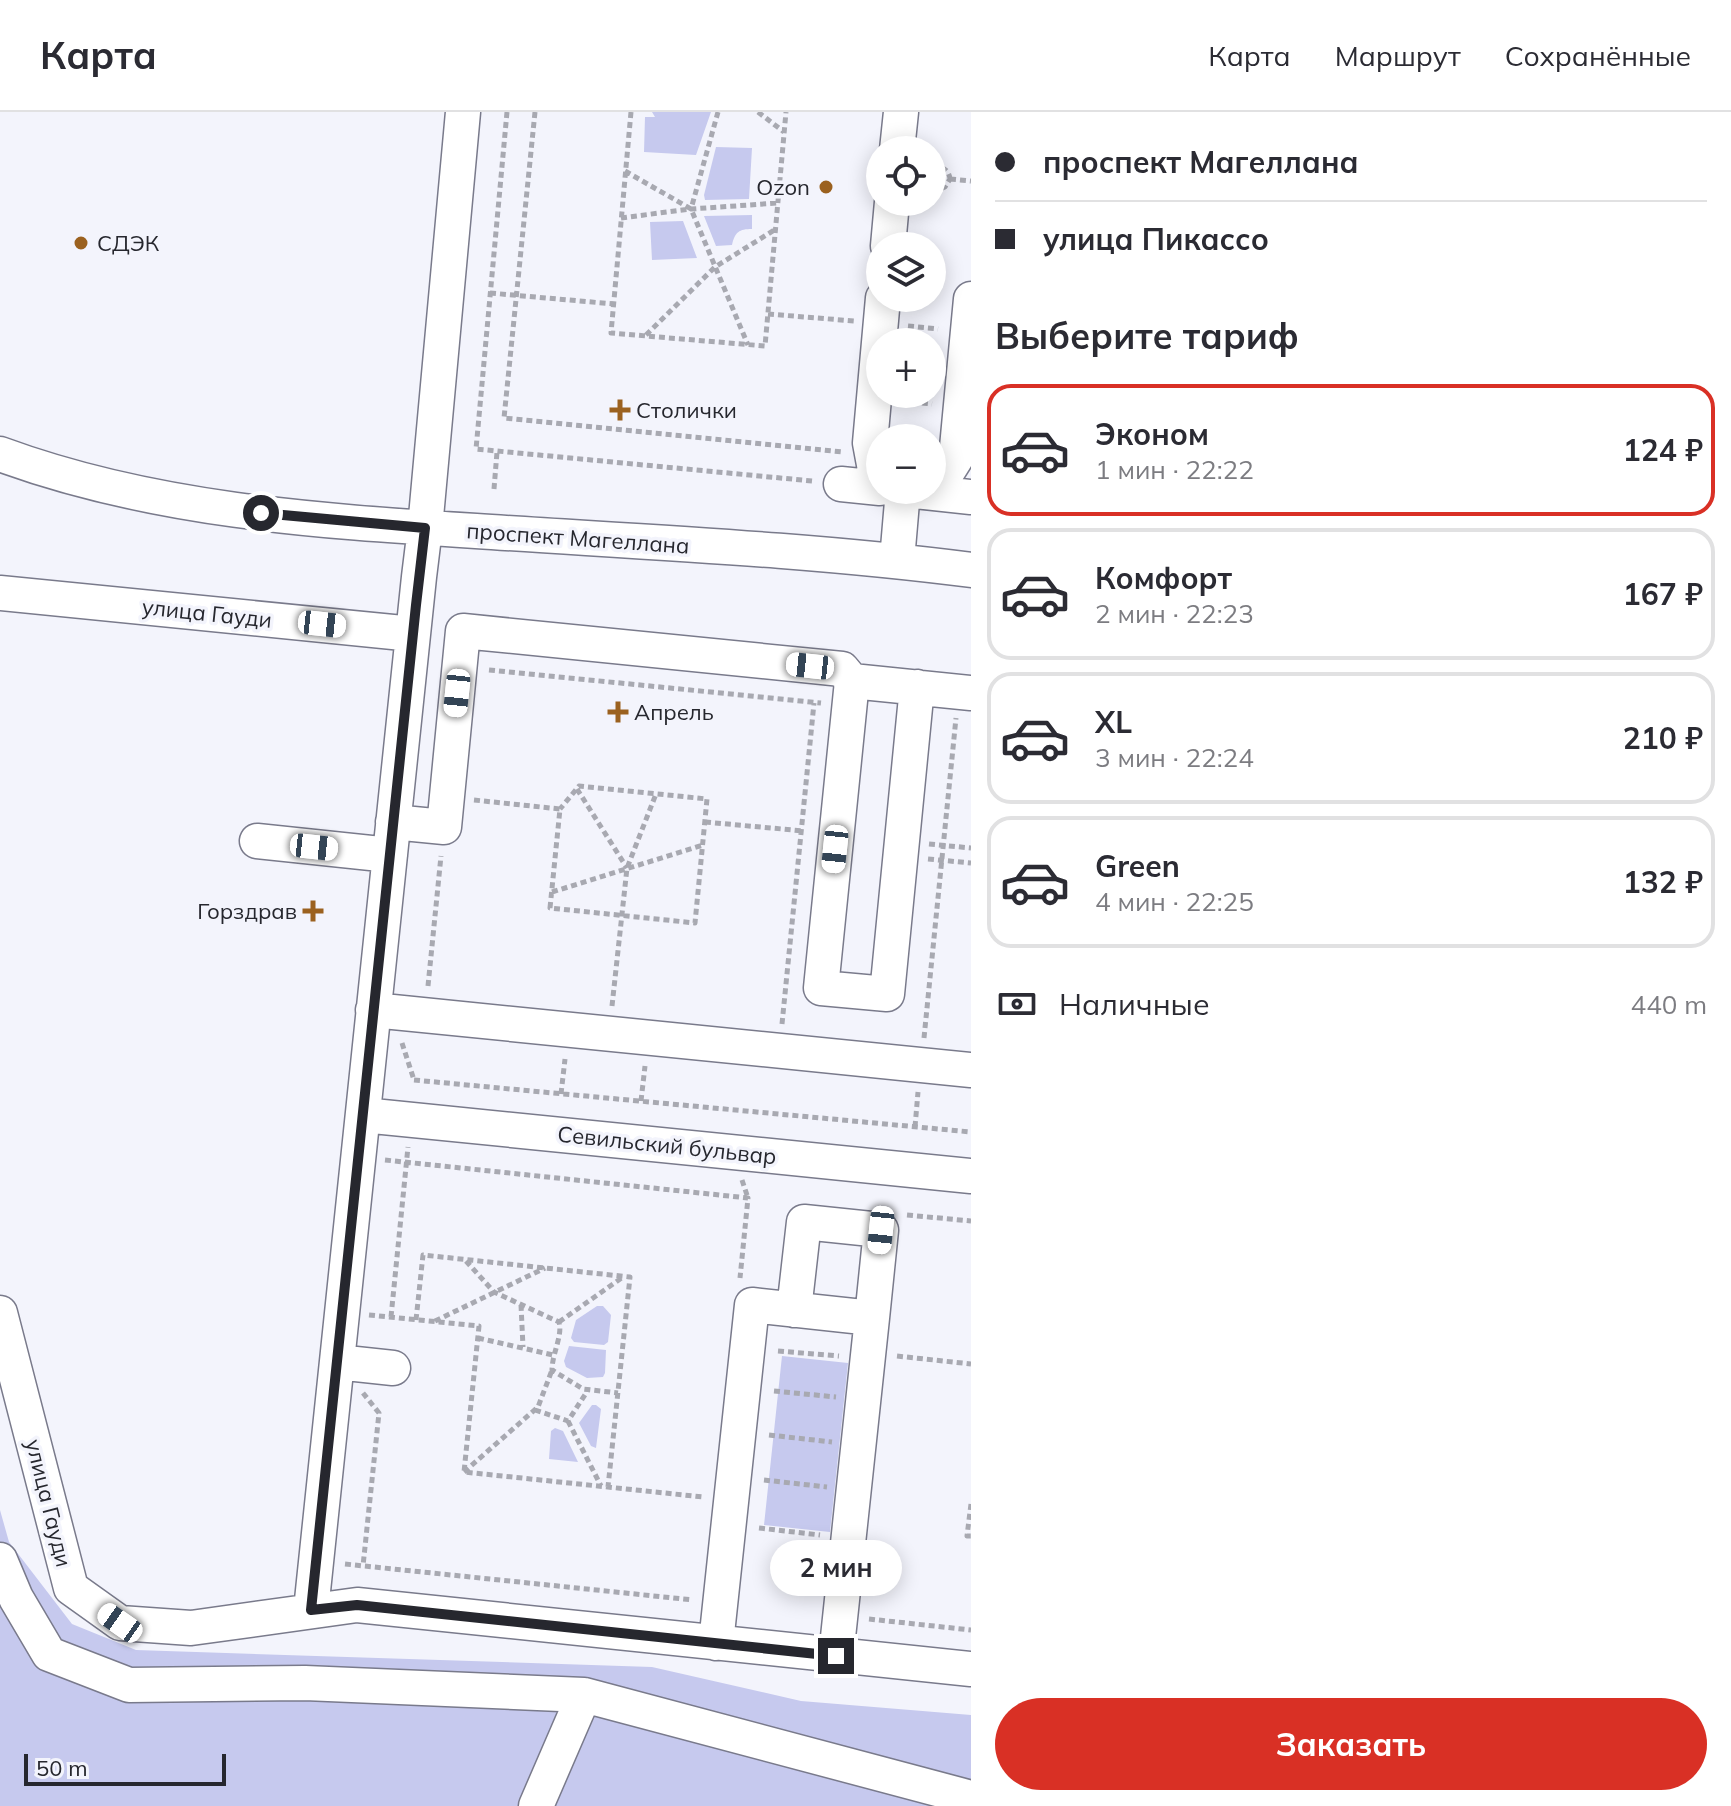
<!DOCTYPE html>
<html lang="ru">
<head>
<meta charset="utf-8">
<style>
  body { margin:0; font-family:Mulish,sans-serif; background:#f2f2f3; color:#2b2b33; height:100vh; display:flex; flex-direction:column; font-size:30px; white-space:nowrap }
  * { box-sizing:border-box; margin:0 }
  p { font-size:26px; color:#7c7c81 }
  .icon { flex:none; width:44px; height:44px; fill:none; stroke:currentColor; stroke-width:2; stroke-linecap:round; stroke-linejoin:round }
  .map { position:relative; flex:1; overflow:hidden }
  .details { display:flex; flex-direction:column; background:#fff; width:760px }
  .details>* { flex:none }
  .banner { display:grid; align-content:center; height:176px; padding:0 24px; background:#fff }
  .controls { position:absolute; left:866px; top:24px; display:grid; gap:16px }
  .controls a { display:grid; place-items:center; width:80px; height:80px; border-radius:50%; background:#fff; box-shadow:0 4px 20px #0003; font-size:40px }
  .scale { position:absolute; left:24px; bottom:20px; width:202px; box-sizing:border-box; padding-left:8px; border:4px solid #26272e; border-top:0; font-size:22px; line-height:28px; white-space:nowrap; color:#26272e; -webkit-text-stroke:6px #f3f4fc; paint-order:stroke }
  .end { position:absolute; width:36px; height:36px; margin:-18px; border:10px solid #26272e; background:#fff; box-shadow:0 0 0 4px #fff }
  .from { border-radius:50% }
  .bubble { position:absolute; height:56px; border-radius:28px; background:#fff; box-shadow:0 4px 20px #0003; font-size:26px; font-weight:700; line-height:56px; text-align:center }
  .car { position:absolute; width:24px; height:48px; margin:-24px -12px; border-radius:10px; box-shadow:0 0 6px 2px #0007; background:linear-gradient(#fff 24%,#345 0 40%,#fff 0 76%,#345 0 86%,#fff 0) }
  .banner b { display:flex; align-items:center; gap:28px; height:76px; font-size:30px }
  .banner b+b { border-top:2px solid #e1e1e2 }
  .banner i { width:20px; height:20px; background:#2b2b33 }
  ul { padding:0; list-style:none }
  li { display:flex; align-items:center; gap:24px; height:132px; margin:0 16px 12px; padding:0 8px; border:4px solid #e1e1e2; border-radius:24px }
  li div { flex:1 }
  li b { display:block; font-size:30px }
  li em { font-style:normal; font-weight:700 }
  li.on { border-color:#d93025 }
  li>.icon { width:72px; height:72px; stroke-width:1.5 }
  h2 { padding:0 24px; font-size:36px; line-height:96px }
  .pay { display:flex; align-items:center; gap:20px; height:88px; padding:0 24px; font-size:30px }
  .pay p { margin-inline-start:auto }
  .button { display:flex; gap:16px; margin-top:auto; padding:16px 24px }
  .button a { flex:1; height:92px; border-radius:48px; background:#d93025; color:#fff; font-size:32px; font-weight:700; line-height:92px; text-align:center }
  header { display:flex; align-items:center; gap:48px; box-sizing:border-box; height:112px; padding:0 40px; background:#fff; border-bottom:2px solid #e1e1e2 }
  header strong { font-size:38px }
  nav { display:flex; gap:44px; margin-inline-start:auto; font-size:28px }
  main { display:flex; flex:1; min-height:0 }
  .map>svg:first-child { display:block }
  .green { fill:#c6c9ee }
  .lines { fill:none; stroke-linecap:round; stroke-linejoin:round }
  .minor-casing { stroke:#797a8b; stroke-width:37 }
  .path { stroke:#a8a9b1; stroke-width:5; stroke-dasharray:6 4; stroke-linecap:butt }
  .minor { stroke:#fff; stroke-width:34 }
  .route { stroke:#26272e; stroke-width:10 }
  .poi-dot { fill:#9b611f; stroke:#f3f4fc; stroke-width:3 }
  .labels { text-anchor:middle; stroke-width:7; stroke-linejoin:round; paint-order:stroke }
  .poi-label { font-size:22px; fill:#26272e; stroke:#f3f4fc; text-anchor:start }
  .street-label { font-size:22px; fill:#26272e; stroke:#f3f4fc }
</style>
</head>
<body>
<header>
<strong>Карта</strong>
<nav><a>Карта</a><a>Маршрут</a><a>Сохранённые</a></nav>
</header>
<main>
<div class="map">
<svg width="971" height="1694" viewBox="0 0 971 1694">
  <rect width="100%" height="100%" fill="#f3f4fc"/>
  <path class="green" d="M 652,0 L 711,0 L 696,43 L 644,40 L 645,5 L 655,5 Z
    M 716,35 L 752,36 L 749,87 L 705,88 L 704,83 Z
    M 752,103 L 752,117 C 739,117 735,120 732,133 L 716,134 L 704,104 Z
    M 683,109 L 697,146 L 652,148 L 650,110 Z
    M 597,1194 L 603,1194 L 611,1203 L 608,1230 L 604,1233 L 574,1230 L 571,1226 L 576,1208 Z
    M 569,1234 L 606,1238 L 605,1261 L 603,1265 L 587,1266 L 566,1255 L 564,1249 Z
    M 782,1244 L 848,1251 L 830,1420 L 764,1413 Z
    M 592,1293 L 596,1293 L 601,1297 L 596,1336 L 591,1334 L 579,1311 Z
    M 555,1316 L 563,1319 L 578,1350 L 549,1347 L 551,1319 Z
    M 0,1398 L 9,1430 L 72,1512 L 136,1538 L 652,1555 L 801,1589 L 971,1603 L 971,1694 L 0,1694 Z"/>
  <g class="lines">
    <defs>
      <path id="minor" d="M 897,38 L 901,0
        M 888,134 L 892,90
        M 0,342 C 152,398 316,409 476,419 C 641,430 807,437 971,458
        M 880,362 L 875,358 L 870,331 L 883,186
        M 841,372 L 880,376
        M 932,372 L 941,370 L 956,346 L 971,187
        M 915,379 L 971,385
        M 897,448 L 903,378
        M 0,481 L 413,522
        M 852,569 L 821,876 L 887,882 L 917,575
        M 393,710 L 444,715 L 463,519 L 842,557 L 852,569 L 971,581
        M 257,729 L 390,743
        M 373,898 L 971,958
        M 363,1003 L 971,1064
        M 0,1201 L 71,1476 L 120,1511 L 191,1516 L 357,1493 L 971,1557
        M 337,1250 L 393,1256
        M 0,1448 L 16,1486 L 49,1542 L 129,1573 L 305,1571 L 584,1583 L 971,1686
        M 311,1498 L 419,465 L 425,416 L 463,0
        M 716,1531 L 752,1193 L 872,1206 L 881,1118 L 804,1110 L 794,1198
        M 836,1544 L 872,1206
        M 536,1694 L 584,1583"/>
    </defs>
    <use href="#minor" class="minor-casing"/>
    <path class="path" d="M 507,0 L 476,337 L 812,369
      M 535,0 L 504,306 L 843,340
      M 631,0 L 611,221 L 765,234 L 786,0
      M 718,0 L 691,97 L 778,91
      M 758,0 L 784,20
      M 932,58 C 940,52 949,57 950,67
      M 625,59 L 691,97 L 748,233
      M 950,67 L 971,69
      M 932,74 L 940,77 L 945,75 L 950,67
      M 621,106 L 690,97
      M 490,181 L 614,192
      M 768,202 L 854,209
      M 908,214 L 938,217
      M 646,223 L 715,155 L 776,117
      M 902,289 L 932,292
      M 494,377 L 497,340
      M 489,558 L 821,591
      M 577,677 L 627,756
      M 474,688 L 560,697 L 550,796 L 695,811 L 707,687 L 579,674 L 560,697
      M 705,710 L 804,719
      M 929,732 L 971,736
      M 928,747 L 971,751
      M 552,780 L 703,733
      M 428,874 L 441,744
      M 612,894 L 627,756 L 656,682
      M 782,912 L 814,591
      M 924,926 L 956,606
      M 402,931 L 414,968
      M 414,968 L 971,1020
      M 561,982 L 565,947
      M 641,989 L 645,954
      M 915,1015 L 918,980
      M 385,1048 L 748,1086 L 740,1166
      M 742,1068 L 748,1086
      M 907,1103 L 971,1109
      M 466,1149 L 494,1180 L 559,1210 C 563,1223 552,1242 552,1258 L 583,1277 L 618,1281
      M 521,1193 L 523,1235
      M 369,1203 L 479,1214 L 464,1360 L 703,1385
      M 391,1205 L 408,1035
      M 416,1208 L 423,1143 L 630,1165 L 608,1375
      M 435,1209 L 545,1156
      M 559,1210 L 623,1165
      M 478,1226 L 553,1243
      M 778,1239 L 839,1244
      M 897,1244 L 971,1252
      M 774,1279 L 836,1285
      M 363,1281 L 379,1301 L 363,1454
      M 535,1298 L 568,1309 L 588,1278
      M 568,1309 L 601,1374
      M 769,1323 L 832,1330
      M 464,1360 L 538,1295 L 552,1258
      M 764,1368 L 827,1375
      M 971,1392 L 967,1424 L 971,1424
      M 759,1416 L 820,1423
      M 345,1452 L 693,1488
      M 869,1507 L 971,1518"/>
    <use href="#minor" class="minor"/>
  </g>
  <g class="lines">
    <path class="route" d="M 261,401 L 425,416 L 416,493 L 311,1498 L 357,1493 L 836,1544"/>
  </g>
  <g class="poi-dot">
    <circle cx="826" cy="75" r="8"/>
    <circle cx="81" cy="131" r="8"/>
    <path d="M616 286h8v8h8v8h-8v8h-8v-8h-8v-8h8z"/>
    <path d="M614 588h8v8h8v8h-8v8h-8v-8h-8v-8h8z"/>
    <path d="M309 787h8v8h8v8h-8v8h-8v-8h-8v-8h8z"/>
  </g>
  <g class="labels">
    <g class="poi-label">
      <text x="810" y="83" text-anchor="end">Ozon</text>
      <text x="97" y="139">СДЭК</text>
      <text x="636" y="306">Столички</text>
      <text x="634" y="608">Апрель</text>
      <text x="297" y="807" text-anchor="end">Горздрав</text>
    </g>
    <g class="street-label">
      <text transform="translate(578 426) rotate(4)" y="8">проспект Магеллана</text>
      <text transform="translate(207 501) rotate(6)" y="8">улица Гауди</text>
      <text transform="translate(667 1033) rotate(6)" y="8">Севильский бульвар</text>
      <text transform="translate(49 1391) rotate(76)" y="8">улица Гауди</text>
    </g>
  </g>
</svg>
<div class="controls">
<a><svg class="icon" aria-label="locate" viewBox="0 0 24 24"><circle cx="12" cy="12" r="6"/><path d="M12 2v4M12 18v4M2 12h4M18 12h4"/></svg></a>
<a><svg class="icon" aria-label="layers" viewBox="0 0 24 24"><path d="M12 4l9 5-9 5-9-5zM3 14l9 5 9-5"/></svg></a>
<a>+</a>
<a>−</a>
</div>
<div class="scale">50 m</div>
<i class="end from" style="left:261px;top:401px"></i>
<i class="end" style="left:836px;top:1544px"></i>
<div class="bubble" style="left:770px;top:1428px;width:132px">2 мин</div>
<i class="car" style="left:322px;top:512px;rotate:96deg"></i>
<i class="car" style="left:810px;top:554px;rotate:276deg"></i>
<i class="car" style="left:457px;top:581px;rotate:186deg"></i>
<i class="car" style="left:314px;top:735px;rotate:96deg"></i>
<i class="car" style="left:835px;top:737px;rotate:186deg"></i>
<i class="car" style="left:881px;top:1118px;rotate:186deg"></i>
<i class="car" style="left:120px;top:1511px;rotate:305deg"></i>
</div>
<section class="details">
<div class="banner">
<b><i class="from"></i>проспект Магеллана</b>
<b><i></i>улица Пикассо</b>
</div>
<h2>Выберите тариф</h2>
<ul>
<li class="on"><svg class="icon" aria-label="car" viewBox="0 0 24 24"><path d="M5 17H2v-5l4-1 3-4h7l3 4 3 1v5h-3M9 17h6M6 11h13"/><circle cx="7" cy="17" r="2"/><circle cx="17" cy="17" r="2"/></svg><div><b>Эконом</b><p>1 мин · 22:22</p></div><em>124 ₽</em></li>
<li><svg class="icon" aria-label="car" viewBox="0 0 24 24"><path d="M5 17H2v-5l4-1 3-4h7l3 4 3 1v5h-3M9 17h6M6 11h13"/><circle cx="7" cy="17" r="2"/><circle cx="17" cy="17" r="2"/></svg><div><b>Комфорт</b><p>2 мин · 22:23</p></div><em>167 ₽</em></li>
<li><svg class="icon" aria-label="car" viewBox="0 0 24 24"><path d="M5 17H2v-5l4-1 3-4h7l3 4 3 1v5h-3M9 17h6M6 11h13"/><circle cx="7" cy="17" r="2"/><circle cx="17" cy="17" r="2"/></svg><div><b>XL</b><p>3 мин · 22:24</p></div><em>210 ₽</em></li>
<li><svg class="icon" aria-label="car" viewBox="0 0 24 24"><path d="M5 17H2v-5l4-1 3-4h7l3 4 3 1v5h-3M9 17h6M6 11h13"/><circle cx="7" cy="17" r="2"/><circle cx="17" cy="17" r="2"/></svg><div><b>Green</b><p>4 мин · 22:25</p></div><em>132 ₽</em></li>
</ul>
<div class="pay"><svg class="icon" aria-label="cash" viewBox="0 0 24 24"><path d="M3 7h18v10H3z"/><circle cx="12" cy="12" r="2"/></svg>Наличные<p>440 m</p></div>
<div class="button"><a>Заказать</a></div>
</section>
</main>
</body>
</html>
